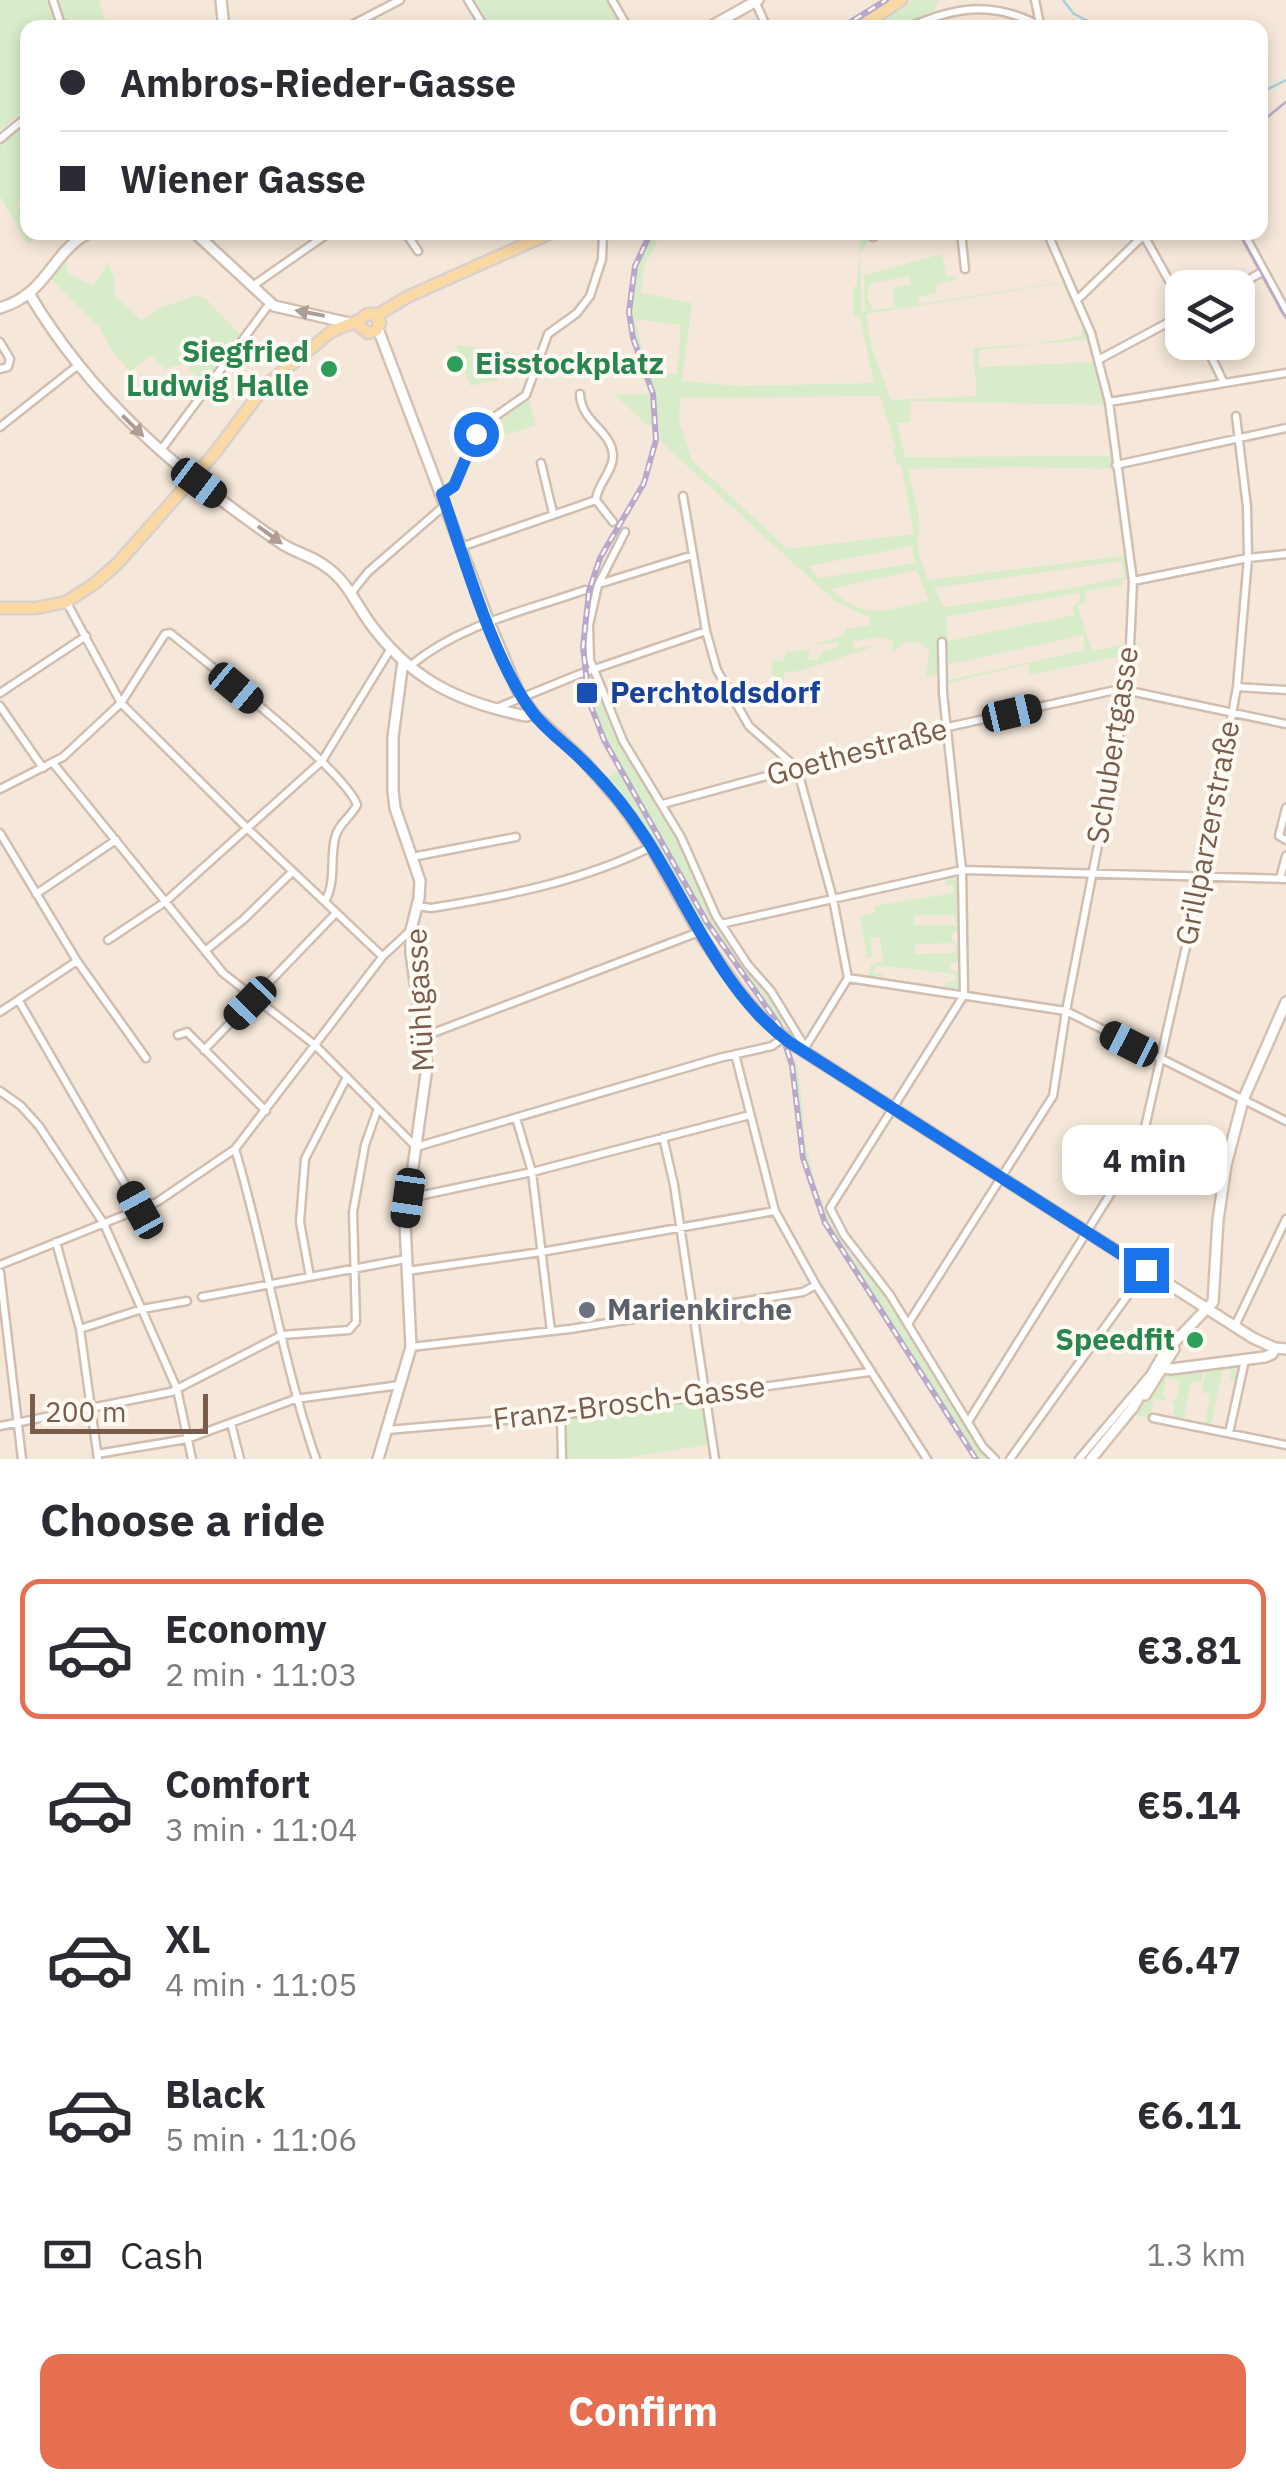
<!DOCTYPE html>
<html lang="en">
<head>
<meta charset="utf-8">
<style>
  body { margin:0; font-family:"IBM Plex Sans",sans-serif; background:#f2f2f3; color:#2b2b33; height:100vh; display:flex; flex-direction:column; font-size:38px; white-space:nowrap }
  * { box-sizing:border-box; margin:0 }
  p { font-size:32px; color:#7c7c81 }
  .icon { flex:none; width:55px; height:55px; fill:none; stroke:currentColor; stroke-width:2; stroke-linecap:round; stroke-linejoin:round }
  .map { position:relative; height:1459px; overflow:hidden }
  .details { display:flex; flex-direction:column; background:#fff; flex:1 }
  .details>* { flex:none }
  .guide { position:absolute; left:20px; top:20px; width:1248px; height:220px; border-radius:20px; box-shadow:0 5px 15px #0003; display:grid; align-content:center; height:220px; padding:0 40px; background:#fff }
  .tools { position:absolute; left:1165px; top:270px; display:grid; gap:20px }
  .tools a { display:grid; place-items:center; width:90px; height:90px; border-radius:20px; background:#fff; box-shadow:0 5px 15px #0003; font-size:50px }
  .scale { position:absolute; left:30px; bottom:25px; width:178px; box-sizing:border-box; padding-left:10px; border:5px solid #7a5c4d; border-top:0; font-size:28px; line-height:35px; white-space:nowrap; color:#7a5c4d; -webkit-text-stroke:8px #fffaf3; paint-order:stroke }
  .end { position:absolute; width:45px; height:45px; margin:-22px; border:12px solid #1a73e8; background:#fff; box-shadow:0 0 0 5px #fff }
  .from { border-radius:50% }
  .bubble { position:absolute; height:70px; border-radius:20px; background:#fff; box-shadow:0 5px 15px #0003; font-size:32px; font-weight:800; line-height:70px; text-align:center }
  .car { position:absolute; width:30px; height:60px; margin:-30px -15px; border-radius:12px; box-shadow:0 0 8px 2px #0007; background:linear-gradient(#222 24%,#8ab4d8 0 40%,#222 0 76%,#8ab4d8 0 86%,#222 0) }
  .guide b { display:flex; align-items:center; gap:35px; height:95px; font-size:38px }
  .guide b+b { border-top:2px solid #e1e1e2 }
  .guide i { width:25px; height:25px; background:#2b2b33 }
  ul { padding:0; list-style:none }
  li { display:flex; align-items:center; gap:30px; height:140px; margin:0 20px 15px; padding:0 20px; border:5px solid transparent; border-radius:20px }
  li div { flex:1 }
  li b { display:block; font-size:38px }
  li em { font-style:normal; font-weight:800 }
  li.active { border-color:#e76f51 }
  li>.icon { width:90px; height:90px; stroke-width:1.5 }
  h2 { padding:0 40px; font-size:45px; line-height:120px }
  .pay { display:flex; align-items:center; gap:25px; height:110px; padding:0 40px; font-size:38px }
  .pay p { margin-inline-start:auto }
  .action { display:flex; gap:20px; margin-top:auto; padding:20px 40px }
  .action a { flex:1; height:115px; border-radius:20px; background:#e76f51; color:#fff; font-size:40px; font-weight:800; line-height:115px; text-align:center }
  .map>svg:first-child { display:block }
  .residential { fill:#f5e8da; fill-rule:evenodd }
  .green { fill:#d8ecc9; fill-rule:evenodd }
  .lines { fill:none; stroke-linecap:round; stroke-linejoin:round }
  .stream { stroke:#a5d3da; stroke-width:2.5 }
  .minor-casing { stroke:#d1beb0; stroke-width:11 }
  .tertiary-casing { stroke:#d1beb0; stroke-width:14 }
  .secondary-casing { stroke:#d6c0b0; stroke-width:14 }
  .primary-casing { stroke:#dad1cd; stroke-width:15 }
  .minor { stroke:#fff; stroke-width:6 }
  .tertiary { stroke:#fff; stroke-width:9 }
  .secondary { stroke:#fff; stroke-width:9 }
  .primary { stroke:#fbd9a5; stroke-width:10 }
  .tram { stroke:#b9a8c9; stroke-width:2.5 }
  .rail-casing { stroke:#b9a8c9; stroke-width:6 }
  .rail { stroke:#fffaf3; stroke-width:2.5; stroke-dasharray:8; stroke-linecap:butt }
  .oneway { fill:#af9d94 }
  .route { stroke:#1a73e8; stroke-width:12 }
  .leisure-dot { fill:#2e9e5b; stroke:#fffaf3; stroke-width:4 }
  .transit-dot { fill:#1a4fb4; stroke:#fffaf3; stroke-width:4 }
  .worship-dot { fill:#6b7280; stroke:#fffaf3; stroke-width:4 }
  .labels { text-anchor:middle; stroke-width:8; stroke-linejoin:round; paint-order:stroke }
  .leisure-label { font-size:30px; font-weight:bold; fill:#27864d; stroke:#fffaf3; text-anchor:end }
  .transit-label { font-size:30px; font-weight:bold; fill:#164399; stroke:#fffaf3; text-anchor:start }
  .street-label { font-size:30px; fill:#7a5c4d; stroke:#fffaf3 }
  .worship-label { font-size:30px; font-weight:bold; fill:#5b616d; stroke:#fffaf3; text-anchor:start }
</style>
</head>
<body>
<div class="map">
<svg width="1286" height="1459" viewBox="0 0 1286 1459">
  <rect width="100%" height="100%" fill="#fdf6ec"/>
  <path class="residential" d="M 0,0 L 1286,0 L 1286,1459 L 0,1459 ZM 28,28 L 1260,28 L 1260,232 L 28,232 ZM 1182,288 L 1238,288 L 1238,342 L 1182,342 Z"/>
  <path class="green" d="M 0,0 L 99,0 L 107,27 L 28,28 L 27,106 L 0,131 Z
    M 475,0 L 606,0 L 621,27 L 491,27 Z
    M 910,0 L 939,0 L 934,11 L 898,27 L 871,27 Z
    M 27,119 L 27,194 L 17,205 L 27,225 L 28,232 L 33,233 L 37,239 L 27,243 L 0,196 L 0,142 Z
    M 653,233 L 662,233 L 644,265 L 641,293 L 692,303 L 682,381 L 738,386 L 874,383 L 860,318 L 854,317 L 853,287 L 857,286 L 860,243 L 868,233 L 873,233 L 860,254 L 862,312 L 865,311 L 864,275 L 942,254 L 947,277 L 956,276 L 956,280 L 937,284 L 936,293 L 918,297 L 919,304 L 1063,282 L 1089,339 L 979,350 L 979,367 L 1097,362 L 1130,579 L 1122,580 L 1122,585 L 1085,591 L 1086,602 L 1077,605 L 1092,651 L 1126,644 L 1126,655 L 1030,675 L 1028,664 L 944,684 L 940,655 L 939,674 L 926,677 L 929,651 L 922,643 L 905,642 L 892,652 L 893,641 L 879,637 L 853,642 L 855,649 L 879,645 L 800,671 L 784,673 L 784,681 L 771,674 L 773,659 L 783,662 L 787,652 L 810,650 L 808,660 L 818,659 L 823,651 L 838,648 L 838,642 L 812,645 L 843,636 L 846,629 L 870,625 L 871,618 L 835,601 L 661,442 L 654,390 L 638,348 L 631,312 L 635,272 ZM 909,276 L 911,284 L 893,288 L 895,307 L 874,310 L 867,299 L 869,284 ZM 1062,283 L 1082,327 L 1081,336 L 1035,344 L 973,348 L 977,396 L 891,400 L 871,346 L 866,314 ZM 635,319 L 681,325 L 677,374 L 653,373 L 641,345 ZM 880,396 L 896,448 L 893,450 L 897,465 L 901,465 L 914,534 L 787,549 L 692,460 L 679,420 L 680,398 ZM 911,401 L 1103,405 L 1111,456 L 905,457 L 897,423 L 910,422 ZM 1018,467 L 1112,469 L 1124,556 L 928,580 L 918,552 L 919,517 L 908,469 ZM 912,546 L 915,563 L 819,578 L 809,566 ZM 1122,561 L 1124,577 L 1067,589 L 944,607 L 934,588 ZM 916,570 L 929,600 C 888,610 865,622 831,589 ZM 1079,593 L 1081,600 L 1073,606 L 1074,615 L 948,641 L 946,617 ZM 1083,635 L 1085,650 L 949,680 L 947,665 Z
    M 65,259 L 68,273 L 93,286 L 108,263 L 114,277 L 115,296 L 141,320 L 161,308 L 196,295 L 206,299 L 240,334 L 203,383 L 184,364 L 165,369 L 151,355 L 130,372 L 112,351 L 100,328 L 50,278 Z
    M 456,345 L 532,356 L 533,373 L 527,374 L 525,365 L 510,362 L 498,380 L 470,386 Z
    M 614,394 L 649,394 L 654,426 L 648,426 Z
    M 529,400 L 536,425 L 506,435 L 500,417 Z
    M 586,677 L 593,679 L 631,762 L 685,854 L 716,922 L 785,1020 L 782,1023 L 787,1031 L 710,925 L 603,735 Z
    M 618,770 L 709,930 L 705,933 L 661,854 L 606,778 Z
    M 957,875 L 958,923 L 955,923 L 954,915 L 915,915 L 914,925 L 958,925 L 959,932 L 952,933 L 952,940 L 959,943 L 915,944 L 915,954 L 955,953 L 955,945 L 959,945 L 959,963 L 950,963 L 951,971 L 959,971 L 959,989 L 945,987 L 946,982 L 955,982 L 955,974 L 875,965 L 874,973 L 883,974 L 882,977 L 868,976 L 871,964 L 883,962 L 880,937 L 871,938 L 872,957 L 867,958 L 860,916 L 875,913 L 875,906 L 954,893 L 953,885 L 946,886 L 945,878 Z
    M 790,1051 L 798,1067 L 806,1145 L 816,1187 L 832,1226 L 856,1262 L 863,1265 L 887,1298 L 989,1459 L 978,1459 L 962,1436 L 823,1215 L 802,1146 Z
    M 1234,1365 L 1238,1368 L 1235,1381 L 1230,1380 L 1232,1370 L 1223,1369 L 1211,1424 L 1205,1424 L 1210,1394 L 1201,1392 L 1206,1369 Z
    M 1204,1369 L 1201,1382 L 1191,1381 L 1184,1419 L 1173,1416 L 1175,1404 L 1171,1403 L 1177,1397 L 1180,1381 L 1167,1378 L 1163,1394 L 1166,1401 L 1154,1399 L 1150,1418 L 1134,1415 L 1167,1375 Z
    M 702,1398 L 709,1442 L 706,1445 L 619,1459 L 566,1459 L 566,1417 Z"/>
  <g class="lines">
    <path class="stream" d="M 1063,0 L 1074,14 L 1102,28
      M 1260,93 L 1286,80"/>
    <defs>
      <path id="minor" d="M 53,0 L 62,28
        M 468,0 L 485,28
        M 612,0 L 628,28
        M 1035,0 L 1040,24
        M 755,1 L 767,28
        M 346,28 L 400,0
        M 907,28 C 956,6 996,0 1043,28
        M 0,139 L 28,116
        M 405,232 L 418,251
        M 961,232 L 965,269
        M 1243,232 L 1286,311
        M 1143,234 L 1182,304
        M 873,237 L 878,232
        M 254,285 L 330,232
        M 1233,288 L 1264,271
        M 1077,300 L 1147,232
        M 0,342 L 10,359 L 8,367 L 0,369
        M 1204,342 L 1224,383
        M 1100,359 L 1182,315
        M 580,394 C 581,423 612,430 613,456 C 613,472 597,484 596,500
        M 1109,402 L 1286,373
        M 0,427 L 77,366
        M 161,450 L 270,303
        M 541,463 L 553,513
        M 1116,465 L 1286,428
        M 442,494 L 454,486 L 480,427 L 526,395 L 548,334 L 577,313 L 590,296 L 602,259 L 603,232
        M 683,496 L 706,631 L 717,670 L 749,726 L 797,768 L 833,899 L 848,978 L 803,1051
        M 625,532 L 598,585 L 589,625 L 590,660 L 623,741 L 681,837 L 716,916 L 748,965 L 771,991 L 805,1047
        M 461,547 L 596,500 L 613,522
        M 1133,581 L 1248,558 L 1286,554
        M 599,584 L 693,555
        M 352,592 L 368,572 L 444,506
        M 67,603 L 121,703 L 248,829 L 382,956
        M 942,642 L 943,693 L 962,870 L 964,995 L 830,1208 L 844,1235 L 890,1295 L 983,1447 L 995,1459
        M 410,666 C 460,624 525,611 585,590
        M 1237,687 L 1286,690
        M 0,693 L 86,636
        M 0,706 L 43,768
        M 494,709 L 577,675 L 706,631
        M 53,763 L 223,973 L 315,1045 L 416,1147 L 719,1058 L 772,1046 L 783,1038
        M 0,789 L 63,757 L 121,703 L 165,634 L 170,633 C 205,661 346,771 357,805 C 351,817 338,824 335,838 C 330,859 336,883 325,901
        M 663,804 L 948,727 L 1120,689 L 1286,724
        M 1286,808 L 1279,836 L 1286,840
        M 0,833 L 77,961 L 146,1058
        M 412,857 L 516,837
        M 1280,878 L 1286,856
        M 36,894 L 116,840
        M 417,906 L 431,908 C 506,896 583,881 651,847
        M 721,924 L 962,870 L 1286,879
        M 108,940 L 165,902 L 322,761 L 390,650
        M 205,951 L 244,919 L 292,872
        M 848,978 L 1066,1011 L 1286,1121
        M 19,1001 L 140,1210
        M 0,1012 L 77,961
        M 178,1035 L 187,1032 L 266,1111
        M 425,1036 L 699,932
        M 204,1050 L 336,913
        M 735,1054 L 775,1211 L 816,1285 L 927,1459
        M 0,1091 L 21,1106 L 39,1126 L 104,1224 L 177,1389 L 192,1459
        M 516,1118 L 532,1172 L 551,1331
        M 663,1137 L 674,1185 L 715,1459
        M 235,1149 C 266,1252 281,1358 316,1459
        M 409,1198 L 532,1172 L 750,1115
        M 56,1242 L 80,1329 L 98,1459
        M 0,1265 L 157,1202 L 235,1149 L 383,956 L 411,930
        M 407,1271 L 541,1252 L 775,1211
        M 0,1272 L 22,1459
        M 310,1277 L 300,1222 L 305,1159 L 347,1077
        M 202,1297 L 406,1259
        M 908,1324 L 1053,1096 L 1066,1011 L 1128,689 L 1133,581 L 1109,402 L 1091,333 L 1047,232
        M 1235,1326 L 1286,1219
        M 80,1329 L 142,1309 L 187,1301
        M 411,1347 L 570,1329 L 803,1292 L 816,1285
        M 561,1415 L 562,1459
        M 1153,1418 L 1286,1445
        M 968,1422 L 1141,1145 L 1202,876 L 1237,687 L 1248,558 L 1247,507 L 1236,416
        M 231,1423 L 240,1459
        M 0,1426 L 171,1392 L 282,1335 L 349,1330 L 356,1322 L 353,1212 L 365,1145 L 377,1111
        M 387,1430 L 561,1415 L 869,1372
        M 1229,1433 L 1245,1360
        M 97,1454 L 187,1439 L 295,1399 L 400,1385
        M 1010,1459 L 1146,1270
        M 1079,1459 L 1149,1376"/>
      <path id="tertiary" d="M 194,232 L 274,306 L 349,323
        M 30,295 C 92,399 179,473 278,541 C 292,552 311,555 325,566 C 345,579 354,600 367,619 C 409,679 457,702 526,716 L 534,714
        M 1158,1367 L 1171,1369 L 1265,1357 L 1272,1354 L 1275,1348
        M 378,1459 L 411,1347 L 405,1224 L 427,1067 L 411,953 L 411,930 L 419,898 L 420,881 L 395,808 L 393,791 L 393,737 L 403,661"/>
      <path id="secondary" d="M 221,0 L 224,28
        M 708,28 L 758,0
        M 0,308 C 48,294 51,252 90,232
        M 378,329 L 489,622 L 518,691 L 534,714 L 584,761 L 622,805 L 651,847 L 701,936 L 740,992 L 760,1016 L 794,1045 L 1253,1338 L 1275,1348 L 1286,1349
        M 1145,1395 L 1174,1349
        M 1132,1409 L 1165,1352 L 1213,1302 L 1218,1220 L 1226,1165 L 1243,1100 L 1286,1002
        M 1091,1459 L 1134,1406"/>
      <path id="primary" d="M 859,28 L 901,0
        M 360,327 L 368,333 L 376,331 L 380,323 L 375,315
        M 0,608 L 36,608 L 66,602 L 94,584 L 118,563 L 214,454 L 265,386 L 332,331 L 360,320 L 367,314 L 379,314 L 407,297 L 553,232"/>
    </defs>
    <use href="#minor" class="minor-casing"/>
    <use href="#tertiary" class="tertiary-casing"/>
    <use href="#secondary" class="secondary-casing"/>
    <use href="#primary" class="primary-casing"/>
    <use href="#minor" class="minor"/>
    <use href="#tertiary" class="tertiary"/>
    <use href="#secondary" class="secondary"/>
    <use href="#primary" class="primary"/>
    <path class="tram" d="M 1260,123 L 1286,102
      M 1239,232 L 1286,318"/>
    <defs>
      <path id="rail" d="M 841,28 L 886,0
        M 651,232 L 635,266 L 629,312 L 633,338 L 653,394 L 656,440 L 644,483 L 600,558 L 589,591 L 583,647 L 589,701 L 604,740 L 706,921 L 779,1025 L 792,1065 L 803,1158 L 825,1223 L 976,1459"/>
    </defs>
    <use href="#rail" class="rail-casing"/>
    <use href="#rail" class="rail"/>
  </g>
  <defs><path id="oneway-solid" d="M-6-.8H1V-3.2L6.5 0L1 3.2V.8H-6Z" transform="scale(2.5)"/></defs>
  <g class="oneway">
    <use href="#oneway-solid" transform="translate(310 313) rotate(-169)"/>
    <use href="#oneway-solid" transform="translate(133 426) rotate(45)"/>
    <use href="#oneway-solid" transform="translate(270 535) rotate(36)"/>
  </g>
  <g class="lines">
    <path class="route" d="M 476,434 L 454,486 L 442,494 C 464,557 493,661 533,713 C 547,731 566,744 582,760 C 606,783 627,809 645,837 C 690,906 721,991 789,1042 L 1146,1270"/>
  </g>
  <g class="leisure-dot">
    <circle cx="455" cy="364" r="10"/>
    <circle cx="329" cy="369" r="10"/>
    <circle cx="1195" cy="1340" r="10"/>
  </g>
  <rect class="transit-dot" x="575" y="681" width="24" height="24" rx="5"/>
  <circle class="worship-dot" cx="587" cy="1310" r="10"/>
  <g class="labels">
    <g class="leisure-label">
      <text x="309" y="362">Siegfried<tspan x="309" dy="34">Ludwig Halle</tspan></text>
      <text x="475" y="374" text-anchor="start">Eisstockplatz</text>
      <text x="1175" y="1350">Speedfit</text>
    </g>
    <g class="transit-label">
      <text x="610" y="703">Perchtoldsdorf</text>
    </g>
    <g class="street-label">
      <text transform="translate(1113 745) rotate(-81)" y="10">Schubertgasse</text>
      <text transform="translate(857 752) rotate(-15)" y="10">Goethestraße</text>
      <text transform="translate(1208 833) rotate(-79)" y="10">Grillparzerstraße</text>
      <text transform="translate(420 1000) rotate(-93)" y="10">Mühlgasse</text>
      <text transform="translate(629 1403) rotate(-7)" y="10">Franz-Brosch-Gasse</text>
    </g>
    <g class="worship-label">
      <text x="607" y="1320">Marienkirche</text>
    </g>
  </g>
</svg>
<div class="tools">
<a><svg class="icon" aria-label="layers" viewBox="0 0 24 24"><path d="M12 4l9 5-9 5-9-5zM3 14l9 5 9-5"/></svg></a>
</div>
<div class="scale">200 m</div>
<i class="end from" style="left:476px;top:434px"></i>
<i class="end" style="left:1146px;top:1270px"></i>
<div class="bubble" style="left:1062px;top:1125px;width:165px">4 min</div>
<i class="car" style="left:199px;top:483px;rotate:127deg"></i>
<i class="car" style="left:236px;top:688px;rotate:130deg"></i>
<i class="car" style="left:1012px;top:713px;rotate:77deg"></i>
<i class="car" style="left:250px;top:1003px;rotate:224deg"></i>
<i class="car" style="left:1129px;top:1044px;rotate:297deg"></i>
<i class="car" style="left:408px;top:1198px;rotate:188deg"></i>
<i class="car" style="left:140px;top:1210px;rotate:331deg"></i>
<div class="guide">
<b><i class="from"></i>Ambros-Rieder-Gasse</b>
<b><i></i>Wiener Gasse</b>
</div>
</div>
<section class="details">
<h2>Choose a ride</h2>
<ul>
<li class="active"><svg class="icon" aria-label="car" viewBox="0 0 24 24"><path d="M5 17H2v-5l4-1 3-4h7l3 4 3 1v5h-3M9 17h6M6 11h13"/><circle cx="7" cy="17" r="2"/><circle cx="17" cy="17" r="2"/></svg><div><b>Economy</b><p>2 min · 11:03</p></div><em>€3.81</em></li>
<li><svg class="icon" aria-label="car" viewBox="0 0 24 24"><path d="M5 17H2v-5l4-1 3-4h7l3 4 3 1v5h-3M9 17h6M6 11h13"/><circle cx="7" cy="17" r="2"/><circle cx="17" cy="17" r="2"/></svg><div><b>Comfort</b><p>3 min · 11:04</p></div><em>€5.14</em></li>
<li><svg class="icon" aria-label="car" viewBox="0 0 24 24"><path d="M5 17H2v-5l4-1 3-4h7l3 4 3 1v5h-3M9 17h6M6 11h13"/><circle cx="7" cy="17" r="2"/><circle cx="17" cy="17" r="2"/></svg><div><b>XL</b><p>4 min · 11:05</p></div><em>€6.47</em></li>
<li><svg class="icon" aria-label="car" viewBox="0 0 24 24"><path d="M5 17H2v-5l4-1 3-4h7l3 4 3 1v5h-3M9 17h6M6 11h13"/><circle cx="7" cy="17" r="2"/><circle cx="17" cy="17" r="2"/></svg><div><b>Black</b><p>5 min · 11:06</p></div><em>€6.11</em></li>
</ul>
<div class="pay"><svg class="icon" aria-label="cash" viewBox="0 0 24 24"><path d="M3 7h18v10H3z"/><circle cx="12" cy="12" r="2"/></svg>Cash<p>1.3 km</p></div>
<div class="action"><a>Confirm</a></div>
</section>
</body>
</html>
